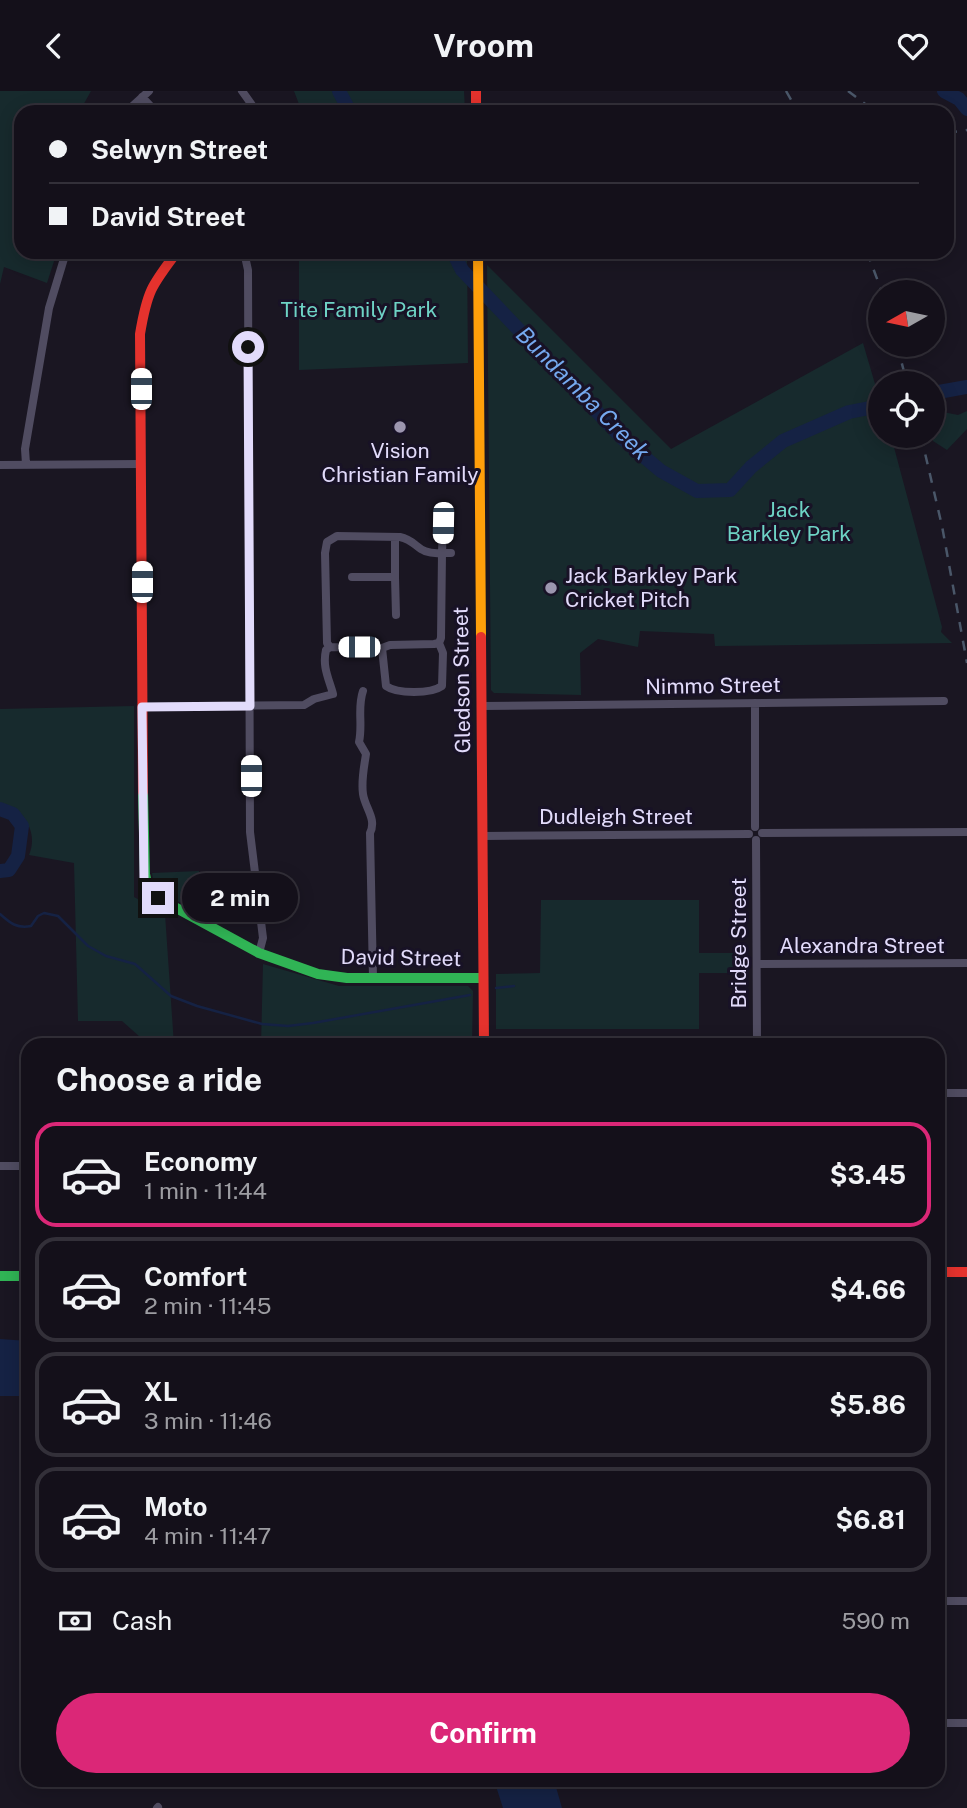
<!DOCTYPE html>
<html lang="en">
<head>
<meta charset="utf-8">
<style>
  body { margin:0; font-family:"Public Sans",sans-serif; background:#211e27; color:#f1f3f6; height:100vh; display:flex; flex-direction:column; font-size:26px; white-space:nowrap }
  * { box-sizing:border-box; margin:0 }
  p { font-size:23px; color:#9d9da2 }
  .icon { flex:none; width:38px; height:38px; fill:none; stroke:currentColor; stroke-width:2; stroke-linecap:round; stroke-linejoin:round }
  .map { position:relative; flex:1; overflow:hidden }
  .drawer { position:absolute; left:21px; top:947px; width:924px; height:749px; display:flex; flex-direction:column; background:#14101a; border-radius:21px; box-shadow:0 4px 18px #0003,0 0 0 2px #333039 }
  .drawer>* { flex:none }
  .guide { position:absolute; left:14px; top:14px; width:940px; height:154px; border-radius:21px; box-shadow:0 4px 18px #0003,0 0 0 2px #333039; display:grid; align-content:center; height:154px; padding:0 35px; background:#14101a }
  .needle { width:46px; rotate:261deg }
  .buttons { position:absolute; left:868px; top:189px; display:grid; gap:14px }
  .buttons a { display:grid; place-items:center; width:77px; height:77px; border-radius:50%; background:#14101a; box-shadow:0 4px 18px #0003,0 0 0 2px #333039; font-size:35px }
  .end { position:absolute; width:32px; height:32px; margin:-16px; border:9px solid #e2dbfb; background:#111; box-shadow:0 0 0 4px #111 }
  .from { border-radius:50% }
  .bubble { position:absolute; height:49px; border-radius:24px; background:#14101a; box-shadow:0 4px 18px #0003,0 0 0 2px #333039; font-size:23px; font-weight:700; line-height:49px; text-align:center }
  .car { position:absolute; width:21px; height:42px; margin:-21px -10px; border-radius:9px; box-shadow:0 0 5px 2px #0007; background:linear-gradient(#fff 24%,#345 0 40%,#fff 0 76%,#345 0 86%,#fff 0) }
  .guide b { display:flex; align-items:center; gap:24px; height:66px; font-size:26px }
  .guide b+b { border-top:2px solid #333039 }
  .guide i { width:18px; height:18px; background:#f1f3f6 }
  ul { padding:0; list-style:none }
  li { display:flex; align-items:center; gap:21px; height:105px; margin:0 14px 10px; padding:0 21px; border:4px solid #333039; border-radius:21px }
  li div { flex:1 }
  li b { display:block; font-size:26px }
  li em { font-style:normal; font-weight:700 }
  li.on { border-color:#db2777 }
  li>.icon { width:63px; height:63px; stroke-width:1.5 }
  h2 { padding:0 35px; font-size:32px; line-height:84px }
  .pay { display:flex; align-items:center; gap:18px; height:77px; padding:0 35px; font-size:26px }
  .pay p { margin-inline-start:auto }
  .action { display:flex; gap:14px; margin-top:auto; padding:14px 35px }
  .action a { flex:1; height:80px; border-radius:42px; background:#db2777; color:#fff; font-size:28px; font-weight:700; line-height:80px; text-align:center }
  header { display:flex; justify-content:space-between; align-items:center; height:91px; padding:0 35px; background:#14101a; font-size:32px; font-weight:700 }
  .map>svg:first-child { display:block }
  .green { fill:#172a2d }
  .water { fill:#152244 }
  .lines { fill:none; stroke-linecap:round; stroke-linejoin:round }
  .stream { stroke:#152244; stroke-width:2.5 }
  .river { stroke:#152244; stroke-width:14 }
  .street { stroke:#504c61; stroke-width:8 }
  .fast { stroke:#30b455; stroke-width:10 }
  .slow { stroke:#ff9f0a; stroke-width:10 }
  .jam { stroke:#e5322d; stroke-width:10 }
  .rail { stroke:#4a5769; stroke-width:2.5; stroke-dasharray:10 9; stroke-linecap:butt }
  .route { stroke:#e2dbfb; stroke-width:9 }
  .poi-dot { fill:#9c96af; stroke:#181226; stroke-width:2.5 }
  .labels { text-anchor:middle; stroke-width:6; stroke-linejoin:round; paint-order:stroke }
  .park-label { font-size:21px; fill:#6ed3c5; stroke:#181226 }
  .poi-label { font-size:21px; fill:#e2dbfb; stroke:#181226 }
  .street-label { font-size:21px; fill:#e2dbfb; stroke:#181226 }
  .water-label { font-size:23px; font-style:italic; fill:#75a9ef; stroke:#181226 }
</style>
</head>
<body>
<header><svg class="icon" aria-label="back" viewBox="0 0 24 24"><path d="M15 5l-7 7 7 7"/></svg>Vroom<svg class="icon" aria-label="heart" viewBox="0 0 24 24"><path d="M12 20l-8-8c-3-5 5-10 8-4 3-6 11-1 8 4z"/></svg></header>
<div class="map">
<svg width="967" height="1717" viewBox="0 0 967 1717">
  <rect width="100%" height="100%" fill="#1a1622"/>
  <path class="green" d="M 0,0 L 91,0 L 81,18 L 86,21 L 21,21 L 21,161 L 57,161 L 47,192 L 4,176 L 0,193 Z
    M 294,0 L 464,0 L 465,21 L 302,21 Z
    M 299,161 L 467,161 L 468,272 L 299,279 Z
    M 487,174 L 671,358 L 863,252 L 880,310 L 880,345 L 891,345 L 942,536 L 941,541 L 952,552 L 715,555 L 714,543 L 640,540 L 638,556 L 598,548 L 580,562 L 581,604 L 494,602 L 491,599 Z
    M 933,319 L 958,324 L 967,320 L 967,338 L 947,359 L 933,350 Z
    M 134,615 L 134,806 L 165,823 L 174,954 L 149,954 L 122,930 L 78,930 L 74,772 L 29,764 C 39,740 23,718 0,713 L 0,618 Z
    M 199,780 L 200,794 L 222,794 L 206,823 C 188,814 153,804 152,782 Z
    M 541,809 L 699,809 L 699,862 L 745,862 L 745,882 L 699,882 L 699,938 L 496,938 L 496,883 L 540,882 Z
    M 263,873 L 339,895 L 468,895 L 473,900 L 472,954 L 261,954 Z"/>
  <path class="water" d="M 0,1248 L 28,1250 L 28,1305 L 0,1305 Z
    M 494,1689 L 554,1689 L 562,1717 L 503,1717 Z"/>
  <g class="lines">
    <path class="stream" d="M 0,823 C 10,832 17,838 31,835 L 38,825 L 44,822 L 58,825 L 88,855 L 106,865 L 135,873 L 171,905 L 197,915 L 262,933 L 288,935 L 313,932 L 470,904
      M 496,897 L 514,895"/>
    <path class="river" d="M 339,0 L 350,21
      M 944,0 L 959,8 L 967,18
      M 453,161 L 462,179 L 623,348 L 661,380 L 697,400 L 730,399 L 751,376 L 783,350 L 849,321 L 880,315
      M 933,302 L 967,296
      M 0,718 L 13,723 L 22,735 L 18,765 L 9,779 L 0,780"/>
    <path class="street" d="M 242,0 L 257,21
      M 142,6 L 156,21
      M 126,21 L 149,0
      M 244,161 L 248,179 L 250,741 L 263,847 L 259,862
      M 26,373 L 25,358 L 49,217 L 66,161
      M 0,374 L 141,373
      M 352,486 L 395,486 L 395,446
      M 395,486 L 396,524
      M 439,552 L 443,562 L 442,595 C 431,603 397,603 386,595 L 382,557 L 390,554 L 434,553 L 439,552 L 441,547 L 442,462 L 451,462
      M 382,557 L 330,556 L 327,552 L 325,462 L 327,451 L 337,445 L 400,446 C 419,450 416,464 442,462 L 443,432
      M 363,600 C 357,617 363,633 359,651 L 366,663 C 364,677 361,689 363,703 C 365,717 377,728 370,742 L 373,887
      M 755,612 L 755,736
      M 482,615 L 944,610
      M 142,616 L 304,614 L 314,608 L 333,603 C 329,588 322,576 326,559 L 330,556
      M 762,742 L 967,741
      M 483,745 L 749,743
      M 756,749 L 757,954
      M 757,873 L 967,872
      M 938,1002 L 967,1002
      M 0,1075 L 28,1075
      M 938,1510 L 967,1510
      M 938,1632 L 967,1632
      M 157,1717 L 158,1716"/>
    <path class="fast" d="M 143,701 L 145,783 L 148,796 L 158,807 L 259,862 L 318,883 L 347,887 L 483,887
      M 0,1185 L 28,1185"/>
    <path class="slow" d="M 478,161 L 481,546"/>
    <path class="jam" d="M 476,0 L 476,21
      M 481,546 L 484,954
      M 143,701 L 140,243 C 147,201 151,195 177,161
      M 938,1181 L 967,1181"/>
    <path class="rail" d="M 786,0 L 798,21
      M 848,0 L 876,21
      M 947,42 L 967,39
      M 867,161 L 882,201
      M 897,254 L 907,292
      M 921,345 L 942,435 L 967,572"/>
  </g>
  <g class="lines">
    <path class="route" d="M 158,807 L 149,800 L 144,788 L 142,616 L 250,615 L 248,256"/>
  </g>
  <g class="poi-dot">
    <circle cx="400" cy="336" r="7"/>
    <circle cx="551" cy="497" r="7"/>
  </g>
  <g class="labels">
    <g class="park-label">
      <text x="359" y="226">Tite Family Park</text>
      <text x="789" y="426">Jack<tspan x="789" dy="24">Barkley Park</tspan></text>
    </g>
    <g class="poi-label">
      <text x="400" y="367">Vision<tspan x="400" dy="24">Christian Family</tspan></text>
      <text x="565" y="492" text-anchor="start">Jack Barkley Park<tspan x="565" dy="24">Cricket Pitch</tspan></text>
    </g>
    <g class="street-label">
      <text transform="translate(462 589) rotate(-91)" y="7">Gledson Street</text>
      <text transform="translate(713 595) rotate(-1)" y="7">Nimmo Street</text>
      <text x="616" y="733">Dudleigh Street</text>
      <text transform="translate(739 852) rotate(-90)" y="7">Bridge Street</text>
      <text x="862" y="862">Alexandra Street</text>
      <text transform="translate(401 867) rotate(1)" y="7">David Street</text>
    </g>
    <g class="water-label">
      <text transform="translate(583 302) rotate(45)" y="8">Bundamba Creek</text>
    </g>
  </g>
</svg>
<div class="buttons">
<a><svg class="needle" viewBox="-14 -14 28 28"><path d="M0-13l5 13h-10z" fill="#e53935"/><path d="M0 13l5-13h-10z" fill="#9d9da2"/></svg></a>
<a><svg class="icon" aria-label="locate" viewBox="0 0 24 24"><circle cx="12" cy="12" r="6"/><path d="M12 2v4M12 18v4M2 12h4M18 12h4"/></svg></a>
</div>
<i class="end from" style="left:248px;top:256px"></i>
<i class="end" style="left:158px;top:807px"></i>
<div class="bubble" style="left:182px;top:782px;width:116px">2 min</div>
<i class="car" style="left:141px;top:298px;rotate:0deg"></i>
<i class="car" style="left:443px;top:432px;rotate:181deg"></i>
<i class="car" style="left:142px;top:491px;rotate:0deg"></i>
<i class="car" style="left:359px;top:556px;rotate:270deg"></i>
<i class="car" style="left:251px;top:685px;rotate:0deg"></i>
<div class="guide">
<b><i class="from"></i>Selwyn Street</b>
<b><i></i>David Street</b>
</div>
<section class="drawer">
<h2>Choose a ride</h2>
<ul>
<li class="on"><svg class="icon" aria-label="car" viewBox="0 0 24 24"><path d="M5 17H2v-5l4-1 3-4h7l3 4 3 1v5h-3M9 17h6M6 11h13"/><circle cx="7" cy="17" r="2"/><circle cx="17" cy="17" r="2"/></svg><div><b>Economy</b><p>1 min · 11:44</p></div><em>$3.45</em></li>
<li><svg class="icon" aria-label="car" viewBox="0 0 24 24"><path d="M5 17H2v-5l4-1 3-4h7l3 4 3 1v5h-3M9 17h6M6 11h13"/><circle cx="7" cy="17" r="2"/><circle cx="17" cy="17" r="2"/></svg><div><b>Comfort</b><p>2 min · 11:45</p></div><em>$4.66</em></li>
<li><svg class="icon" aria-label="car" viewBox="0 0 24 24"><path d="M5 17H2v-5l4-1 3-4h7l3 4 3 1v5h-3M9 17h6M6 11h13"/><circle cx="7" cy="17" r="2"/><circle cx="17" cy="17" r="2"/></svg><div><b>XL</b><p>3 min · 11:46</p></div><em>$5.86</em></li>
<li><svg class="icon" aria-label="car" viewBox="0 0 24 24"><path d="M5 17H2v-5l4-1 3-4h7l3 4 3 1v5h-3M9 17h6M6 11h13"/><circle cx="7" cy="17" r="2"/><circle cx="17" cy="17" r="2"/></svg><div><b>Moto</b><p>4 min · 11:47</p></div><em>$6.81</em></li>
</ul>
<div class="pay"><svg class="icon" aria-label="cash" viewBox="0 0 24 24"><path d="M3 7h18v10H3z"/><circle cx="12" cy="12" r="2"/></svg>Cash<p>590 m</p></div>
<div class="action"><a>Confirm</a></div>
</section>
</div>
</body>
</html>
